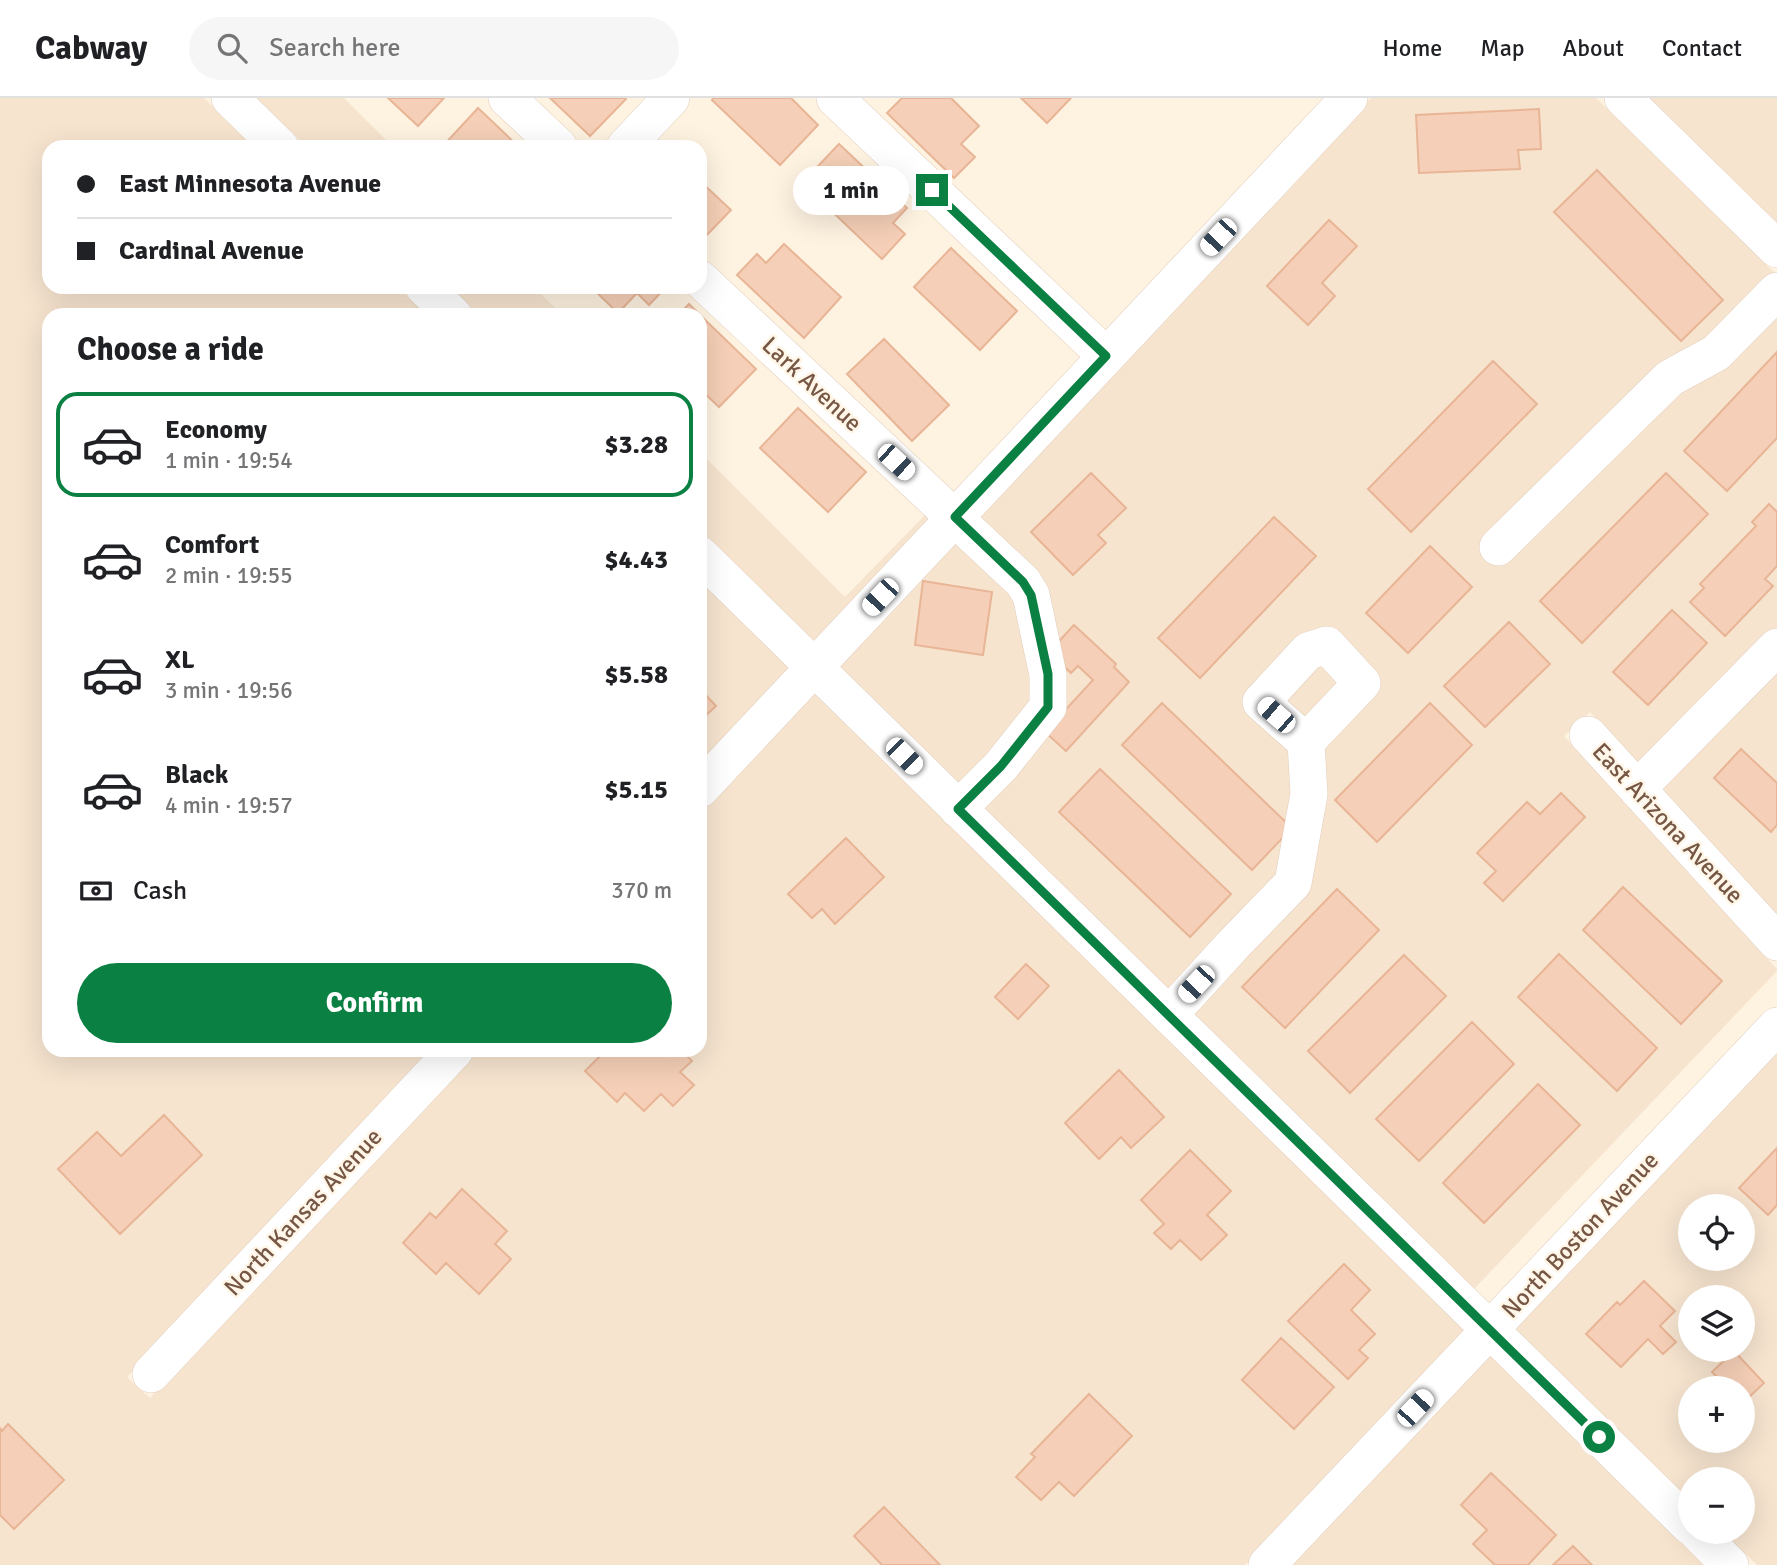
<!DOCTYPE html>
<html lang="en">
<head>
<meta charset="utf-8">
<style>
  body { margin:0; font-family:Signika,sans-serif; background:#f6f6f6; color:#202124; height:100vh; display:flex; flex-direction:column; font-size:26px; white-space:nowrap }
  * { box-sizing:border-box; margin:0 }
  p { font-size:23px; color:#757577 }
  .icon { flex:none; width:38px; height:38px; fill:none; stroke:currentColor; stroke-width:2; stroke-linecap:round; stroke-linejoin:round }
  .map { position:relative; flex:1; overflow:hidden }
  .sheet { position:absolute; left:42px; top:210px; width:665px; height:749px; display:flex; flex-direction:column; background:#fff; border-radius:21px; box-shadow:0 7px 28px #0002 }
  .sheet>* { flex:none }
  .guide { position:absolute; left:42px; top:42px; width:665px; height:154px; border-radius:21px; box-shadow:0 7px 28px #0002; display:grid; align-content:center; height:154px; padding:0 35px; background:#fff }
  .fabs { position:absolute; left:1678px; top:1096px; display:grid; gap:14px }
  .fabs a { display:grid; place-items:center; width:77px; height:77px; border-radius:50%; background:#fff; box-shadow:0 7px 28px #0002; font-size:35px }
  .end { position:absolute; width:32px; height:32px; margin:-16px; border:9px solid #0b8043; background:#fff; box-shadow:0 0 0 4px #fff }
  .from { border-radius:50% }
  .bubble { position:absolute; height:49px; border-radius:24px; background:#fff; box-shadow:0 7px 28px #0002; font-size:23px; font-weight:700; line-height:49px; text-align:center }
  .car { position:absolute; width:21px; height:42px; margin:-21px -10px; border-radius:9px; box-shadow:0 0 5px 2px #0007; background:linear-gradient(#fff 24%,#345 0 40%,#fff 0 76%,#345 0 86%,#fff 0) }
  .guide b { display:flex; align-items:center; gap:24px; height:66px; font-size:26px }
  .guide b+b { border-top:2px solid #e0e0e0 }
  .guide i { width:18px; height:18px; background:#202124 }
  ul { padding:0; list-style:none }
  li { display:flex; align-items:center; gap:21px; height:105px; margin:0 14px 10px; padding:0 21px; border:4px solid transparent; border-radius:21px }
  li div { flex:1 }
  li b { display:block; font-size:26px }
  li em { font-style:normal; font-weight:700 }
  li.on { border-color:#0b8043 }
  li>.icon { width:63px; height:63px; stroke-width:1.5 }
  h2 { padding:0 35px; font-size:32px; line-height:84px }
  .pay { display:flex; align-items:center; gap:18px; height:77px; padding:0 35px; font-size:26px }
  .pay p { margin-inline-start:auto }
  .action { display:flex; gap:14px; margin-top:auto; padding:14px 35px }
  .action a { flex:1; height:80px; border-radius:42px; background:#0b8043; color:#fff; font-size:28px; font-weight:700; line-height:80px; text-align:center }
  header { display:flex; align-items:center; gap:42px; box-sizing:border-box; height:98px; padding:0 35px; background:#fff; border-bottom:2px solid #e0e0e0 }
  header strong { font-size:33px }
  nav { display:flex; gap:38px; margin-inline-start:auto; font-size:24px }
  .search { width:490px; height:63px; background:#f6f6f6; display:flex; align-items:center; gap:18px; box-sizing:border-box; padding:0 24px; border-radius:38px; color:#757577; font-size:26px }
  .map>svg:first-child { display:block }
  .residential { fill:#f6e4cf; fill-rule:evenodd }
  .building { fill:#f5cfb7; stroke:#e8b596; stroke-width:2 }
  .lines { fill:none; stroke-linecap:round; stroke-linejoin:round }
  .minor-casing { stroke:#e2cebc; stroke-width:38 }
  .minor { stroke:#fff; stroke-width:37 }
  .route { stroke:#0b8043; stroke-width:9 }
  .labels { text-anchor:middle; stroke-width:5; stroke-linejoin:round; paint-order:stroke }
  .street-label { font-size:24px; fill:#765746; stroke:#fff6e8 }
</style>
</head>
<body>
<header>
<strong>Cabway</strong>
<div class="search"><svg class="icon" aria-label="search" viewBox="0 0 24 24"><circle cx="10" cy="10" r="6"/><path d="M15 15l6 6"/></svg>Search here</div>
<nav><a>Home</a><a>Map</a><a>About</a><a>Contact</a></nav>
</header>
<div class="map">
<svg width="1777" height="1467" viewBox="0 0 1777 1467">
  <rect width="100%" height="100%" fill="#fef2e1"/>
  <path class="residential" d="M 0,0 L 204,0 L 254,49 L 49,49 L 49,189 L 398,189 L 427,217 L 49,217 L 49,952 L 433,952 L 127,1279 L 150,1300 L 477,952 L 700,952 L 700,715 L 814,593 L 1465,1234 L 1245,1467 L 0,1467 Z
    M 256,0 L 344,0 L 393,49 L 307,49 Z
    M 1371,0 L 1596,0 L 1777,177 L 1777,817 L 1590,614 L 1564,638 L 1777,871 L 1777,873 L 1474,1191 L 839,567 Z
    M 1649,0 L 1777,0 L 1777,126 Z
    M 450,189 L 534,189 L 562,217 L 479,217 Z
    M 700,354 L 845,499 L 925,417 L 931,422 L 816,544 L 700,432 Z
    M 700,483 L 791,571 L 700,668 Z
    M 1777,952 L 1777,1467 L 1757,1467 L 1722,1433 L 1743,1433 L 1743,1381 L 1690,1381 L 1690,1402 L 1514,1230 ZM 1690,1108 L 1743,1108 L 1743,1160 L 1690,1160 ZM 1690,1199 L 1743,1199 L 1743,1251 L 1690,1251 ZM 1690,1290 L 1743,1290 L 1743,1342 L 1690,1342 Z
    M 1488,1256 L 1703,1467 L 1289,1467 Z"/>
  <path class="building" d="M 388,0 L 444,0 L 418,28 Z
    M 550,0 L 625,0 L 626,1 L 590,38 Z
    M 713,0 L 791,0 L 818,27 L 780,67 L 712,2 Z
    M 902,0 L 951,0 L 979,28 L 961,46 L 975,59 L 954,80 L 887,15 Z
    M 1021,0 L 1071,0 L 1047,25 Z
    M 478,10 L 519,49 L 442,49 Z
    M 1539,11 L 1541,51 L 1518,52 L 1520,71 L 1419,75 L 1416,17 Z
    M 839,46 L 907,110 L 893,125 L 905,136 L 882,161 L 802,85 Z
    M 1597,72 L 1723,202 L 1681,243 L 1554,114 Z
    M 700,83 L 731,112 L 702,142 L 700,140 Z
    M 1329,122 L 1357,148 L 1322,185 L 1335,198 L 1308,227 L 1267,188 Z
    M 784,146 L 841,199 L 804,240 L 737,177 L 757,156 L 766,165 Z
    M 951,150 L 1017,213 L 980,252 L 914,189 Z
    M 591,189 L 666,189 L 649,207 L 637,195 L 618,215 Z
    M 689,206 L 700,217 L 678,217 Z
    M 700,217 L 756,271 L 719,309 L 700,291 Z
    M 884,241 L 949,307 L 912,343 L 847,276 Z
    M 1777,254 L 1777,340 L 1727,393 L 1684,353 Z
    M 1493,263 L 1537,306 L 1411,434 L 1368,391 Z
    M 798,310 L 866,374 L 828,414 L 760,350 Z
    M 1091,375 L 1126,410 L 1098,437 L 1106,445 L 1073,477 L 1031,434 Z
    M 1666,375 L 1708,416 L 1582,545 L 1540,503 Z
    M 1769,406 L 1777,414 L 1777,468 L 1765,481 L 1773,488 L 1725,538 L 1690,504 L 1704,490 L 1700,486 L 1756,428 L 1752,424 Z
    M 1274,419 L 1316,458 L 1200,580 L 1158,540 Z
    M 1430,448 L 1472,489 L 1408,555 L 1366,515 Z
    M 923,483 L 992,494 L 983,557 L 915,547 Z
    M 1672,512 L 1707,545 L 1648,607 L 1613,574 Z
    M 1509,524 L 1550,566 L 1485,629 L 1444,588 Z
    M 1074,527 L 1116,566 L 1114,569 L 1129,584 L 1066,653 L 1045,634 L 1093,582 L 1078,568 L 1071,575 L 1049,554 Z
    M 700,591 L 716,608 L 700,623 Z
    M 1162,605 L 1292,730 L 1252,772 L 1122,647 Z
    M 1430,605 L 1472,647 L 1377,744 L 1335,702 Z
    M 1741,651 L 1777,685 L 1777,727 L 1771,734 L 1714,680 Z
    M 1100,671 L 1231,796 L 1190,839 L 1059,714 Z
    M 1561,695 L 1585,719 L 1503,803 L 1484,785 L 1496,773 L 1477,755 L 1527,704 L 1540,716 Z
    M 846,740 L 884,779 L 835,826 L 822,811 L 812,820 L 788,796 Z
    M 1623,789 L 1722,883 L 1681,926 L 1583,832 Z
    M 1337,791 L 1379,832 L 1285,930 L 1242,889 Z
    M 1559,856 L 1657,950 L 1617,993 L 1518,899 Z
    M 1404,857 L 1446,898 L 1350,995 L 1308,953 Z
    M 1026,866 L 1049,888 L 1018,921 L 995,899 Z
    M 1472,924 L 1514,966 L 1419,1063 L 1376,1021 Z
    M 606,952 L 621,952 L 626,957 L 630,952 L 681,952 L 692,963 L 680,974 L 694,987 L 673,1008 L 661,996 L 644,1013 L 625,995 L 617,1004 L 585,973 Z
    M 1119,972 L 1164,1019 L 1131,1050 L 1121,1039 L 1099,1061 L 1065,1025 Z
    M 1538,986 L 1580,1027 L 1484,1125 L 1443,1085 Z
    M 164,1017 L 202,1057 L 120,1136 L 58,1071 L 97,1034 L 121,1058 Z
    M 1777,1050 L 1777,1107 L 1768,1117 L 1739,1090 Z
    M 1190,1052 L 1231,1093 L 1207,1117 L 1227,1137 L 1201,1162 L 1180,1142 L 1171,1151 L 1154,1135 L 1164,1126 L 1141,1102 Z
    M 462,1091 L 507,1133 L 495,1146 L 511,1161 L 479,1196 L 446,1165 L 436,1176 L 403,1145 L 430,1115 L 436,1120 Z
    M 1344,1166 L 1370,1192 L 1351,1212 L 1375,1236 L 1359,1252 L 1368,1260 L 1348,1281 L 1288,1223 Z
    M 1644,1183 L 1675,1213 L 1660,1228 L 1676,1244 L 1663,1256 L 1648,1241 L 1621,1269 L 1586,1236 L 1617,1204 L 1620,1207 Z
    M 1281,1240 L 1334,1289 L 1294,1331 L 1242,1282 Z
    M 1734,1253 L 1764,1285 L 1743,1305 L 1743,1290 L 1722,1290 L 1725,1287 L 1712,1274 Z
    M 1089,1296 L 1132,1338 L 1074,1398 L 1059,1384 L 1041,1402 L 1016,1379 L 1035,1359 L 1031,1356 Z
    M 8,1326 L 64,1382 L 14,1431 L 0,1417 L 0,1330 L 2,1333 Z
    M 1491,1375 L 1556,1437 L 1528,1467 L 1495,1467 L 1473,1446 L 1487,1432 L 1461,1407 Z
    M 884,1409 L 940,1467 L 882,1467 L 854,1438 Z
    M 1573,1448 L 1592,1467 L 1553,1467 Z"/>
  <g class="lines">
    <defs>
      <path id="minor" d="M 230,0 L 280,49
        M 507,0 L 559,49
        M 835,0 L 1106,258
        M 1623,0 L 1777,151
        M 625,49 L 671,0
        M 700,181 L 1023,484 L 1031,497 L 1048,577 L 1048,609 L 1001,668 L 958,711
        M 424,189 L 453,217
        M 1498,449 L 1670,280 L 1716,255 L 1777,193
        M 700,457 L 1690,1428
        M 1588,637 L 1777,844
        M 700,691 L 1349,0
        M 1637,691 L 1777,549
        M 1169,917 L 1232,848 L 1293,785 L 1309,696 L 1306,644 L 1362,585 L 1327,547 L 1308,553 L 1261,604 L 1306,644
        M 151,1276 L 455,952
        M 1696,1433 L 1730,1467
        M 1267,1467 L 1777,928"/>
    </defs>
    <use href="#minor" class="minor-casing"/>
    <use href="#minor" class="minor"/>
  </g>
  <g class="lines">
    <path class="route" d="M 932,92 L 1106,258 L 955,419 L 1023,484 L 1031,497 L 1048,576 L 1048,609 L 1001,668 L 958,711 L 1599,1339"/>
  </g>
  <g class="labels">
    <g class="street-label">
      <text transform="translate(812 286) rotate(43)" y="8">Lark Avenue</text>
      <text transform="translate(1668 725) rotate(47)" y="8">East Arizona Avenue</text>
      <text transform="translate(303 1114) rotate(-47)" y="8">North Kansas Avenue</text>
      <text transform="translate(1580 1137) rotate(-47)" y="8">North Boston Avenue</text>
    </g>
  </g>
</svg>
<div class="fabs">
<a><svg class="icon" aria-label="locate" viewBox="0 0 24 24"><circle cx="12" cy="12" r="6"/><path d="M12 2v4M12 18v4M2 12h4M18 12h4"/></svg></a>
<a><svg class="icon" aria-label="layers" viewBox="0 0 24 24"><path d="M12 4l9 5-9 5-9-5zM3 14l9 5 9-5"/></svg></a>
<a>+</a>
<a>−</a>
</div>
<i class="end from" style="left:1599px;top:1339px"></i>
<i class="end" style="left:932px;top:92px"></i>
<div class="bubble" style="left:793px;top:68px;width:116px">1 min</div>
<i class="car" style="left:1218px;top:139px;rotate:223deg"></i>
<i class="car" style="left:896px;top:364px;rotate:133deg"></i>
<i class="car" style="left:880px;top:499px;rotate:223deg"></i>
<i class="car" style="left:1276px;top:617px;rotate:311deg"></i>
<i class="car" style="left:904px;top:658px;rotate:135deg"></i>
<i class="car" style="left:1196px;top:886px;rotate:223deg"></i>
<i class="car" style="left:1415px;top:1310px;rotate:43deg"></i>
<div class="guide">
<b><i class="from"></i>East Minnesota Avenue</b>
<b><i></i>Cardinal Avenue</b>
</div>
<section class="sheet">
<h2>Choose a ride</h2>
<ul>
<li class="on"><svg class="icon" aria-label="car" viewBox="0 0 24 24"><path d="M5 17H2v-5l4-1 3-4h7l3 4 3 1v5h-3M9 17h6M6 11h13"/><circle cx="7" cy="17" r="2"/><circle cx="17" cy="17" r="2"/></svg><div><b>Economy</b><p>1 min · 19:54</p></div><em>$3.28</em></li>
<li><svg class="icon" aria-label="car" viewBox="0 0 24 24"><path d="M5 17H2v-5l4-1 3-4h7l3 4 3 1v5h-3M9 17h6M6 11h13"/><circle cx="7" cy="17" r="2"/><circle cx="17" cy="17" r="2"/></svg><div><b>Comfort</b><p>2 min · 19:55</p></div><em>$4.43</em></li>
<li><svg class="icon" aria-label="car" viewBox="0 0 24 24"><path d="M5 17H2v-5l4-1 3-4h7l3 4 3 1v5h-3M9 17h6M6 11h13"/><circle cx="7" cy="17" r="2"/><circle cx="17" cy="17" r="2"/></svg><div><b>XL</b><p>3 min · 19:56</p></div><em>$5.58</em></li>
<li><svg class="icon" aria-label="car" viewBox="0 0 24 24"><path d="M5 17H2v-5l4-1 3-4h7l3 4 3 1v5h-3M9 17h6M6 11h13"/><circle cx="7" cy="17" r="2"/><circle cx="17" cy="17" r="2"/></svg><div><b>Black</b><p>4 min · 19:57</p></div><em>$5.15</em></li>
</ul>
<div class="pay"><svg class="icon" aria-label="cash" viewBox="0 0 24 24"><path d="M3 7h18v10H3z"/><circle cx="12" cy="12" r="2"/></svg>Cash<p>370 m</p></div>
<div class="action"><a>Confirm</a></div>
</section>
</div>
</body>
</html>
